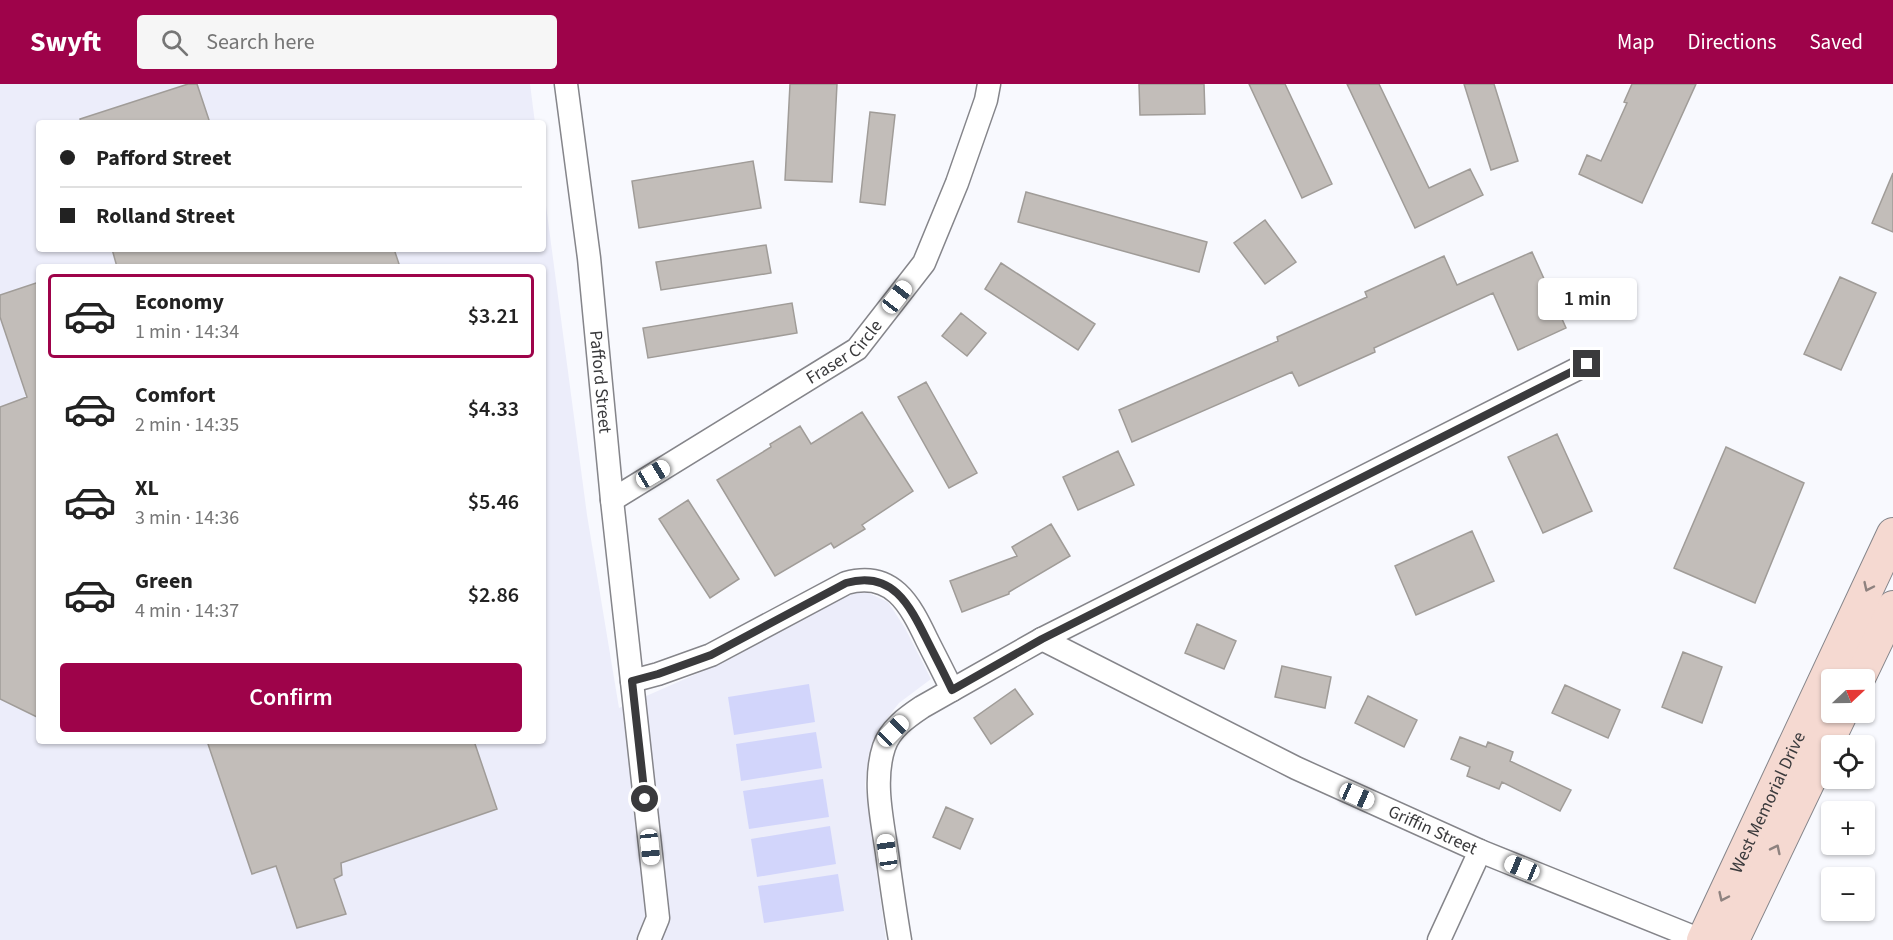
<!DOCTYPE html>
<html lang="en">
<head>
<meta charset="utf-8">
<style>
  body { margin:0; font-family:"Source Sans 3",sans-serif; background:#f6f6f6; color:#222; height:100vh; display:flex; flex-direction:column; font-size:22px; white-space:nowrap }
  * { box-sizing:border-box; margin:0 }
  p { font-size:20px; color:#767676 }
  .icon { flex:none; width:33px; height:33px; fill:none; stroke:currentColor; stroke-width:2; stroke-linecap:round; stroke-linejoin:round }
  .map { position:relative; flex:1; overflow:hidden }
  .drawer { position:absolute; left:36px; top:180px; width:510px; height:480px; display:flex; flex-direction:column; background:#fff; border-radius:6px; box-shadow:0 2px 4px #0004 }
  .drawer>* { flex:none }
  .guide { position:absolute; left:36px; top:36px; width:510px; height:132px; border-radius:6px; box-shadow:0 2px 4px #0004; display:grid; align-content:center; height:132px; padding:0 24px; background:#fff }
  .needle { width:39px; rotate:68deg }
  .fabs { position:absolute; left:1821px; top:585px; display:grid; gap:12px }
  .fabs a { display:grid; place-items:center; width:54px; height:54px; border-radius:6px; background:#fff; box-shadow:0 2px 4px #0004; font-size:30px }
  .end { position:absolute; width:27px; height:27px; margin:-14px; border:8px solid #3a3a3c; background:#fff; box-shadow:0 0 0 3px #fff }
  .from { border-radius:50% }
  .bubble { position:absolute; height:42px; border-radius:6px; background:#fff; box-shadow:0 2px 4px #0004; font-size:20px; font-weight:600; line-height:42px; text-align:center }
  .car { position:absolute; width:18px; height:36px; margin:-18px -9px; border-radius:8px; box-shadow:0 0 4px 2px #0007; background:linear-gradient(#fff 24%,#345 0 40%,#fff 0 76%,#345 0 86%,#fff 0) }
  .guide b { display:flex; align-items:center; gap:21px; height:57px; font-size:22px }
  .guide b+b { border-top:2px solid #e0e0e0 }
  .guide i { width:15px; height:15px; background:#222 }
  ul { padding:10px 0 0; list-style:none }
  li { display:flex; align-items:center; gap:18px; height:84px; margin:0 12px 9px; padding:0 12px; border:3px solid transparent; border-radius:6px }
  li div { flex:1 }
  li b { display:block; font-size:22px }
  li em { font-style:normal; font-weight:600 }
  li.active { border-color:#9e034a }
  li>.icon { width:54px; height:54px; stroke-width:1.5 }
  .cta { display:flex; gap:12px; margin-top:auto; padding:12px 24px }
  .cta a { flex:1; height:69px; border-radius:6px; background:#9e034a; color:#fff; font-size:24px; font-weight:600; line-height:69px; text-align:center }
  header { display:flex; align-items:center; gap:36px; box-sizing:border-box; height:84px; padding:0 30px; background:#9e034a; color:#fff }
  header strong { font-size:28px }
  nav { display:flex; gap:33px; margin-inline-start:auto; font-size:21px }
  .search { width:420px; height:54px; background:#f6f6f6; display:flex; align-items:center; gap:15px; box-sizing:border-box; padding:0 21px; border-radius:6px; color:#767676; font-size:22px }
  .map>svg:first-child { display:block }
  .built { fill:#ecedfa; fill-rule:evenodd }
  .green { fill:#d2d5fb }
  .building { fill:#c2bdb9; stroke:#a09c98; stroke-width:1.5 }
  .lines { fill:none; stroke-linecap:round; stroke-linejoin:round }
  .minor-casing { stroke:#85858a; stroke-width:25 }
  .secondary-casing { stroke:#85858a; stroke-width:34 }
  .minor { stroke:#fff; stroke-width:22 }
  .secondary { stroke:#f5d9d1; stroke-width:32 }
  .oneway { stroke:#8e827f }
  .route { stroke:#3a3a3c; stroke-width:8 }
  .labels { text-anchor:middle; stroke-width:6; stroke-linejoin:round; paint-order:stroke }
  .street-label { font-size:18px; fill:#3a3a3c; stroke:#fff }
</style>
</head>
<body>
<header>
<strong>Swyft</strong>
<div class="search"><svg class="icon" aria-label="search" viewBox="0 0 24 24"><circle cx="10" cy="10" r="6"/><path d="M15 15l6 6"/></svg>Search here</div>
<nav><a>Map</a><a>Directions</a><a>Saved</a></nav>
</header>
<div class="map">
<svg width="1893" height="856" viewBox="0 0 1893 856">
  <rect width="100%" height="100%" fill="#f8f9fe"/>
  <path class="built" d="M 0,0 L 530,0 L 535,39 L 39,39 L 39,165 L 543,165 L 543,99 L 587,431 L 619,624 L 728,576 L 836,516 L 864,507 L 888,518 L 905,544 L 931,595 L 899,619 L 878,646 L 869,669 L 865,701 L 886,856 L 0,856 ZM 39,183 L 543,183 L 543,657 L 39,657 Z"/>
  <path class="green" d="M 809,600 L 815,638 L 734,651 L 728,613 Z
    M 816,648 L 822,684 L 741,697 L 736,660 Z
    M 823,695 L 829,733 L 749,745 L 743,707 Z
    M 830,742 L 836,780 L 757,793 L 751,755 Z
    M 838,790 L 844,827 L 764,839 L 758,802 Z"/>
  <path class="building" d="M 188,0 L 197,0 L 210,39 L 81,39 L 80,35 Z
    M 790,0 L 837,0 L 832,98 L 785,96 Z
    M 1139,0 L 1204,0 L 1205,30 L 1140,31 Z
    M 1249,0 L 1285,0 L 1332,100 L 1302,114 Z
    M 1347,0 L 1379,0 L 1429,104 L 1470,85 L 1483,111 L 1415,144 Z
    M 1464,0 L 1494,0 L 1518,77 L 1491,86 Z
    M 1632,0 L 1696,0 L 1642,119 L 1579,90 L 1587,71 L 1601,77 L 1627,19 L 1624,18 Z
    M 870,28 L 895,31 L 885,121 L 860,118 Z
    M 753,77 L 761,124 L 639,144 L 632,97 Z
    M 1893,89 L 1893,148 L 1872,139 Z
    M 1026,108 L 1207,158 L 1199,188 L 1018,138 Z
    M 1265,136 L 1296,178 L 1265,200 L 1234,159 Z
    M 766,161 L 771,189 L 661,206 L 656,178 Z
    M 112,165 L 394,165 L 400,183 L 117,183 Z
    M 1532,168 L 1566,244 L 1518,266 L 1493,209 L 1374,264 L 1375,268 L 1299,302 L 1292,288 L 1132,358 L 1119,326 L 1278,257 L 1277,253 L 1367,213 L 1365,208 L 1444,172 L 1457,201 Z
    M 1001,179 L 1095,240 L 1078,266 L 985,205 Z
    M 1840,193 L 1876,209 L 1841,286 L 1804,270 Z
    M 39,198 L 39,634 L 0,615 L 0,323 L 27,313 L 0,233 L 0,211 Z
    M 792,219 L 797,249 L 648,274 L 643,244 Z
    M 961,229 L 986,249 L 967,272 L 942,252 Z
    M 926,298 L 977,389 L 949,404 L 898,313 Z
    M 862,328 L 913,407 L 862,441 L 865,445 L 834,464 L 831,459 L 775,492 L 717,396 L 771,363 L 770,360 L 800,342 L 811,360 Z
    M 1557,350 L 1592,427 L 1543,449 L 1508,373 Z
    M 1726,363 L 1804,399 L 1755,519 L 1674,484 Z
    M 1118,367 L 1134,401 L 1078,426 L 1063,393 Z
    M 688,416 L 739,495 L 710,514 L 659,435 Z
    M 1051,440 L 1070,472 L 1009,508 L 1009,510 L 962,528 L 950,497 L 1017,472 L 1012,463 Z
    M 1472,447 L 1494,497 L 1416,531 L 1395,482 Z
    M 1197,540 L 1236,557 L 1224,585 L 1185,569 Z
    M 1683,568 L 1722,583 L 1702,639 L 1662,623 Z
    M 1282,582 L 1331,593 L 1325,624 L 1275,613 Z
    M 1565,601 L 1620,626 L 1608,654 L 1552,629 Z
    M 1015,605 L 1033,630 L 991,660 L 974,634 Z
    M 1368,612 L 1417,636 L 1404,663 L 1355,639 Z
    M 1460,653 L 1486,663 L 1488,658 L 1513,668 L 1510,677 L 1571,706 L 1560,727 L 1502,698 L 1499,705 L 1467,692 L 1470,683 L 1451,675 Z
    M 207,657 L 474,657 L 497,725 L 341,779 L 342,791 L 334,795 L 346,830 L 297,844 L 276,782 L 252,790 Z
    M 946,723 L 973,735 L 960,765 L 933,753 Z"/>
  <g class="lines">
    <defs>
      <g id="minor">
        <path id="s1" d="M 566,0 L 589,174 L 612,416 L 658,834 L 649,856"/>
        <path id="s2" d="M 612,416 L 857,265 L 924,179 L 957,99 L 986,16 L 989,0"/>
        <path id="s3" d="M 1042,555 L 1296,684 L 1480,767 L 1701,856"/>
        <path d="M 632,597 L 658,590 L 711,571 L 846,499 C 892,486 910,520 927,556 C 935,572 944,589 952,606"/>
        <path d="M 900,856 C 895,827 891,798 887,769 C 882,735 873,696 884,663 C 890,645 907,633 922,623 L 1042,555 L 1587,280"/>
        <path d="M 1439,856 L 1480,767"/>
      </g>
      <g id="secondary">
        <path d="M 1858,596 L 1893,523"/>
        <path id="s4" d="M 1703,856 L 1893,450"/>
        <path d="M 1733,856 L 1842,628"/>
      </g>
    </defs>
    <use href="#minor" class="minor-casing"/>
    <use href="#secondary" class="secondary-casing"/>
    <use href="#minor" class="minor"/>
    <use href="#secondary" class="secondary"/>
  </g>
  <defs><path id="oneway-chevron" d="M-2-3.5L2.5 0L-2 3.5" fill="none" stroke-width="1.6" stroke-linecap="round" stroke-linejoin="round" transform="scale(1.5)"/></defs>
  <g class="oneway">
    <use href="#oneway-chevron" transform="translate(1868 503) rotate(115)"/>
    <use href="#oneway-chevron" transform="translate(1776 765) rotate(-64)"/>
    <use href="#oneway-chevron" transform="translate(1723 813) rotate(115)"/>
  </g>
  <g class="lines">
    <path class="route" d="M 645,715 L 632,597 L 658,590 L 711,571 L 846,499 C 892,486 909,520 927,556 C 935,572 944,589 952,606 L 1042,555 L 1587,280"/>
  </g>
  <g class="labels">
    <g class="street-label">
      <text dy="6" stroke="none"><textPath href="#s2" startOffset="276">Fraser Circle</textPath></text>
      <text dy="6" stroke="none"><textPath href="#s1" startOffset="300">Pafford Street</textPath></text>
      <text dy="6" stroke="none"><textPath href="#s4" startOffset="152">West Memorial Drive</textPath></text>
      <text dy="6" stroke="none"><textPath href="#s3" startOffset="435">Griffin Street</textPath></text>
    </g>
  </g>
</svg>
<div class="fabs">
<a><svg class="needle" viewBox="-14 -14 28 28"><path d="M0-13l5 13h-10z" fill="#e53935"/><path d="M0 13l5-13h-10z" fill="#767676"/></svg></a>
<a><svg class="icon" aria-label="locate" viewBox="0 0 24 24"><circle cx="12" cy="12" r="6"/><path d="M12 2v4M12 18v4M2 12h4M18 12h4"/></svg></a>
<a>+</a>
<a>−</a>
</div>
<i class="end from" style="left:645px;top:715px"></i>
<i class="end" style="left:1587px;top:280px"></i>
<div class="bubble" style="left:1538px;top:194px;width:99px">1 min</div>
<i class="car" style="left:897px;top:213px;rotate:38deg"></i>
<i class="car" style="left:653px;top:390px;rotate:59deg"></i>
<i class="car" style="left:893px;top:647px;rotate:45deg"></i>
<i class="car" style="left:1357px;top:712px;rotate:114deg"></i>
<i class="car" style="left:650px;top:763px;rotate:174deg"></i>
<i class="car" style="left:887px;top:768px;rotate:352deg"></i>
<i class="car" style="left:1522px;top:784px;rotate:292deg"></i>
<div class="guide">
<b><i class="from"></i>Pafford Street</b>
<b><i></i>Rolland Street</b>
</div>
<section class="drawer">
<ul>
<li class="active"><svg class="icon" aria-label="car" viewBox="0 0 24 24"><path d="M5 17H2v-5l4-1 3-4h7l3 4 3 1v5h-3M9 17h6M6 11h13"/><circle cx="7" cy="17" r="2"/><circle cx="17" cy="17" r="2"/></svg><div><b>Economy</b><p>1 min · 14:34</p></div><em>$3.21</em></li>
<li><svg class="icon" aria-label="car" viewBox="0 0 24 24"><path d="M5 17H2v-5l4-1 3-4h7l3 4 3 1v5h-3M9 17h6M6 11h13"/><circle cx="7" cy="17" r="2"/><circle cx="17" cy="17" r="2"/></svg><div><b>Comfort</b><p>2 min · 14:35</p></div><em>$4.33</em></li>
<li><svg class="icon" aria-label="car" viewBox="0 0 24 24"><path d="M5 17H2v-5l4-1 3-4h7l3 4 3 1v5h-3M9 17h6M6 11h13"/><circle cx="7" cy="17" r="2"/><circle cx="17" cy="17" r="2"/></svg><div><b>XL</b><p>3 min · 14:36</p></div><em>$5.46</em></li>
<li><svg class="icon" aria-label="car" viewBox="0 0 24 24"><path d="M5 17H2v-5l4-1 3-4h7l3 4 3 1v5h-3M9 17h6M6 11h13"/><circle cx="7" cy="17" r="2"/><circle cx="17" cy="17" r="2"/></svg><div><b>Green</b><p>4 min · 14:37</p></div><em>$2.86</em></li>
</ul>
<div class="cta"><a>Confirm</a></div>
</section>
</div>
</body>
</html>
